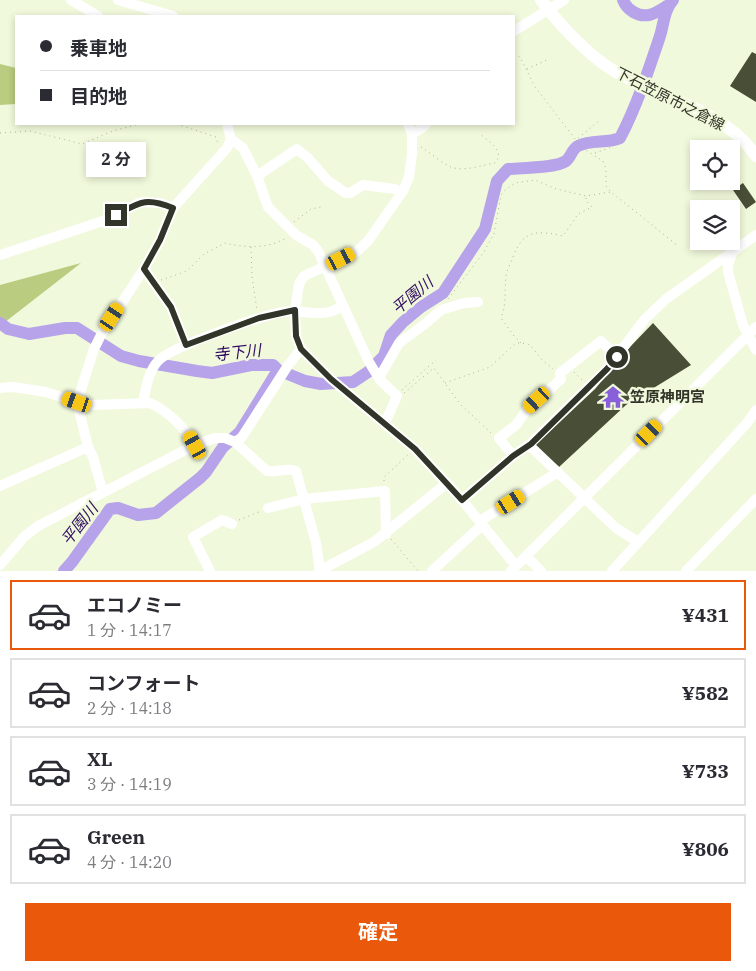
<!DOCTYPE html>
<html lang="ja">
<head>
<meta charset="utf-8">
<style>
  body { margin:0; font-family:"IBM Plex Serif","Noto Sans JP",serif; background:#f7f7f7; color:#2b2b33; height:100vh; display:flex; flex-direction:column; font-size:19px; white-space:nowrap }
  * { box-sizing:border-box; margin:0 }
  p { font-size:16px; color:#7c7c81 }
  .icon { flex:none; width:28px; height:28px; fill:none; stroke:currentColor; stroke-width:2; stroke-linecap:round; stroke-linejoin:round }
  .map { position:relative; height:571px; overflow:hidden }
  .panel { display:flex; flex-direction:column; background:#fff; flex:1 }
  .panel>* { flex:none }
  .top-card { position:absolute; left:15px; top:15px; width:500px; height:110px; border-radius:0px; box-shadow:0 2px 8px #0003; display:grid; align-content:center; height:110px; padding:0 25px; background:#fff }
  .fabs { position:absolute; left:690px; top:140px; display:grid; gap:10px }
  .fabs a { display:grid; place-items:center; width:50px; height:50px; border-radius:0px; background:#fff; box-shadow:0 2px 8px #0003; font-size:25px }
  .end { position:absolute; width:22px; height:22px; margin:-11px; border:6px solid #313429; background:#fff; box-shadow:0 0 0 2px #fff }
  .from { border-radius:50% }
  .bubble { position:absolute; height:35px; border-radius:0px; background:#fff; box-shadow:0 2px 8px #0003; font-size:16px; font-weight:700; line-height:35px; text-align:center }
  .car { position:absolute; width:15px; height:30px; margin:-15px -8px; border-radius:6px; box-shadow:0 0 4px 1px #0007; background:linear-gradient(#f5c518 24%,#345 0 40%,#f5c518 0 76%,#345 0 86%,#f5c518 0) }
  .top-card b { display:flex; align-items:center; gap:18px; height:48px; font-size:19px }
  .top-card b+b { border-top:1px solid #e1e1e2 }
  .top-card i { width:12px; height:12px; background:#2b2b33 }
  ul { padding:9px 0 0; list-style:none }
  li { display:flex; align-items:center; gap:15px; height:70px; margin:0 10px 8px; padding:0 15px; border:2px solid #e1e1e2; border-radius:0px }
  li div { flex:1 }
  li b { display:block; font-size:19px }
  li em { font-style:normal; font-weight:700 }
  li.on { border-color:#ea580c }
  li>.icon { width:45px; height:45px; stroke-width:1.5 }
  .cta { display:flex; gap:10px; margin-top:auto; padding:10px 25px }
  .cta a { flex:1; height:58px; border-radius:0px; background:#ea580c; color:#fff; font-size:20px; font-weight:700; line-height:58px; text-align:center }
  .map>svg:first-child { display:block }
  .forest { fill:#bacc7f }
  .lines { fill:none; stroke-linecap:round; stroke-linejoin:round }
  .river { stroke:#b6a3ea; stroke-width:12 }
  .building { fill:#494f37 }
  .path { stroke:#acb39c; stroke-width:1; stroke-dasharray:1 4; stroke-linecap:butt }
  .minor { stroke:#fff; stroke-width:10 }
  .major { stroke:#fff; stroke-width:12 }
  .route { stroke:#313429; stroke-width:6 }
  .labels { text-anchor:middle; stroke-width:5; stroke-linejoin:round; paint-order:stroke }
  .street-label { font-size:15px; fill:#313429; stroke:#f1f9dc }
  .poi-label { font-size:15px; font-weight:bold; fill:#313429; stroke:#f1f9dc; text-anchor:start }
  .water-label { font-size:16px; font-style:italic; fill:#320f61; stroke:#f1f9dc }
</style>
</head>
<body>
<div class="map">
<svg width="756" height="571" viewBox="0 0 756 571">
  <rect width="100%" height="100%" fill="#f1f9dc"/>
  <path class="forest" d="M 0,64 L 16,68 L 16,104 L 0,105 Z
    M 81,263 L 0,326 L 0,285 Z"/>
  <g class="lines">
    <path class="river" d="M 623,0 C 627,10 638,17 649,15 C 655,14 662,9 667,6
      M 0,323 L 8,329 L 29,334 L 65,328 L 77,328 L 121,356 L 139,361 L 197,371 L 212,373 L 251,365 L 273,365 L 278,370 L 305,381 L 321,384 L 353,382 L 368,372 L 384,356 L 391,335 L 403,322 L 421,307 L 443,293 L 485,229 L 497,181 L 508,169 C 521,168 556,168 566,161 C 571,157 572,149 578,146 C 592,139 607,144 620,138 C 636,108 649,69 660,36 C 664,23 664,10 673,0
      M 64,571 L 72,562 L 110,509 L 118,508 L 138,515 L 156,513 L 200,478 L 206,472 L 223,447 L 240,432 L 278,370"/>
  </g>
  <path class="building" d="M 752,52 L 756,54 L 756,102 L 730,86 Z
    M 743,183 L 756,202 L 746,209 L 733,190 Z
    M 653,323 L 691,365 L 626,405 L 559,467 L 534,446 L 595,389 L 629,348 Z"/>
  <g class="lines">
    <path class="path" d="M 514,54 L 520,57 L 535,87 L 576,140 L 599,121
      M 527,69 L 549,59
      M 177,124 L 216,137 L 218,144
      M 0,133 L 30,131 L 82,144 L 113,131 L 139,124
      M 576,140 L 584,149 L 603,161 L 606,169 L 606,186 L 611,192 L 678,246
      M 421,147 C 431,153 441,163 451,167 C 464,172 482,165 495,163 C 506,151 488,141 479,133
      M 595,153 L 609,148 L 625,138
      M 294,222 L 311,209 L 321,207
      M 251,247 L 252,277 L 257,310
      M 161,280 L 187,271 L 204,254 L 225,243 C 245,248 268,249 286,238
      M 448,299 L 484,252 L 494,234 L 501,195 L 504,191 L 515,183 L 535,180 L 556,189 L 586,196 L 611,192
      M 521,343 L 514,336 L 501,318 C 507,303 504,291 506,276 C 507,269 511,263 513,257 C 523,230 536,230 563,236 L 578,214 L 592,207 L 586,201 L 586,197
      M 574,372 L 582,380
      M 445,383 L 490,367 L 516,343 C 533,343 530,346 540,357 C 543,362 549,365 553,369
      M 402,390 L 436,360
      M 404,393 L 434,368 L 460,404 L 491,433
      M 384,481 L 384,477 L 409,454
      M 239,520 L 261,511
      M 391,539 L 418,571"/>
    <path class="minor" d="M 71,0 L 98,16
      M 118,0 L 173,16
      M 514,31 L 564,0
      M 408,124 L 412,134 L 412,154 L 409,177 L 403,191 L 368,241 L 356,252 L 304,276 L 299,284 L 295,311 L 296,336 L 301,349 L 331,379 L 415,449 L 462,500 L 516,566
      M 412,134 L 422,128 L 426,124
      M 231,139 L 243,148 L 257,176 L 268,207 L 296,235 L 313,245 L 318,251 L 369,362 L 380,380 L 397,396 L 385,423
      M 257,176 L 297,149 L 308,158 L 328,181 L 346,193 L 350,193 L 363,185 L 395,189 L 402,192
      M 732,253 L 728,266 L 728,272 L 743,325 L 756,350
      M 0,255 L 103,221 L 141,202 L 160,203 L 173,208
      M 144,269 L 171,307 L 186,345
      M 379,378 L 399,343 L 425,324 L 441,310 L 464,303 L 478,302
      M 0,388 L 13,387 L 46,392 L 77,402 L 92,405 L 150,403 C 168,411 185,428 195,445
      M 143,403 C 146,388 148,372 158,361 C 172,346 261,316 283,312 C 298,309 314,316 329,312 C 333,311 338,308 343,306
      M 235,442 L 242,437 L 287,367 L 301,349
      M 529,445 L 616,528 L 638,542
      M 513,456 L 499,438 L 516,425 L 526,411 L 561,379 L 560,373 L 601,341 L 617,357
      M 0,486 L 88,447
      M 103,493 L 93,457 L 88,447 L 77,402 L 94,349 L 102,333 L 144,269 L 160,240 L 173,208 L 227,148 L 231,139 L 227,124
      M 462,500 L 513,456 L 531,443 L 607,369 L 645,319 L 666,299 L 756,235
      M 268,508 L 304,499 L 385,491 L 386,534
      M 480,521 L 558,472
      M 526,556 L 541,571
      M 0,565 L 24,537 L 38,526 L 195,445 L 215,438 L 225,438 L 235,442 L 267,471 C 277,473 287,467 296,471 L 316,543 L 320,571
      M 210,571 L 193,537 L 222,520 L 232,524
      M 319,571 L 374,542 L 447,483
      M 432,571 L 482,525
      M 511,571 L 756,327
      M 612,571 L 747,423 L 756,410
      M 686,571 L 756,499"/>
    <path class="major" d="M 541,0 C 557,22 587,54 611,69 C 659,99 722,107 756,156"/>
  </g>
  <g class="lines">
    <path class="route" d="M 116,215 C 140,202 146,197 173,208 L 160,240 L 144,269 L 171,307 L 186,345 L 259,318 L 295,310 L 296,336 L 301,349 L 331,379 L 415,449 L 462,500 L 513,456 L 531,444 L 607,369 L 617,357"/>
  </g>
  <defs>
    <symbol id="temple-bare" viewBox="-9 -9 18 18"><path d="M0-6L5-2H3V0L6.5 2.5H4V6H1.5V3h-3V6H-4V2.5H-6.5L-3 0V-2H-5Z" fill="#8960da" stroke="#f1f9dc" stroke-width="2.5" paint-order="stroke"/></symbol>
  </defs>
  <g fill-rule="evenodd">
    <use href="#temple-bare" x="597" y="381" width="32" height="32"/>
  </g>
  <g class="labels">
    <g class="street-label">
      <text transform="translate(670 99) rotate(27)" y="5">下石笠原市之倉線</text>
    </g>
    <g class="poi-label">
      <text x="630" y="402">笠原神明宮</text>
    </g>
    <g class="water-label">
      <text transform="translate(412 295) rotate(-40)" y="6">平園川</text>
      <text transform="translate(237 352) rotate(-6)" y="6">寺下川</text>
      <text transform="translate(79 524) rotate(-52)" y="6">平園川</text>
    </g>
  </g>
</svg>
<div class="fabs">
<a><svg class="icon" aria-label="locate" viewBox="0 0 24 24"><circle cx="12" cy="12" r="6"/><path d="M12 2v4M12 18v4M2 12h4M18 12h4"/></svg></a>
<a><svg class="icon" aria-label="layers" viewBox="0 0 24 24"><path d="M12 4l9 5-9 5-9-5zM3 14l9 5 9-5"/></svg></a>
</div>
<i class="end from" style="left:617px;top:357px"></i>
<i class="end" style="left:116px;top:215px"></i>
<div class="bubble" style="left:86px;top:142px;width:60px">2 分</div>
<i class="car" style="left:341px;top:259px;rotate:63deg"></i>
<i class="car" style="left:112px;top:317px;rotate:33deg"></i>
<i class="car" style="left:537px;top:400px;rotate:228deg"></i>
<i class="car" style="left:77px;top:402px;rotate:289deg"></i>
<i class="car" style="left:649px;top:433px;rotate:45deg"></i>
<i class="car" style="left:195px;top:445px;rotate:331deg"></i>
<i class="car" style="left:511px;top:502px;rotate:58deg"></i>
<div class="top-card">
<b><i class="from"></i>乗車地</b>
<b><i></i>目的地</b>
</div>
</div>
<section class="panel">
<ul>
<li class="on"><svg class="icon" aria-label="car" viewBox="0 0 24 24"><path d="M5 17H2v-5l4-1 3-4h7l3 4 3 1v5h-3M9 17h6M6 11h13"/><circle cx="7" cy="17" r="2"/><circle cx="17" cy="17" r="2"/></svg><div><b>エコノミー</b><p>1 分 · 14:17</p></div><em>¥431</em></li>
<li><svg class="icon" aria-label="car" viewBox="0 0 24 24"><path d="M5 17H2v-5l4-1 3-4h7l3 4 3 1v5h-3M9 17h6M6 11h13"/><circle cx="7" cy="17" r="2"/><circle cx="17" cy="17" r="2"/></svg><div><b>コンフォート</b><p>2 分 · 14:18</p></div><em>¥582</em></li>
<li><svg class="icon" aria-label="car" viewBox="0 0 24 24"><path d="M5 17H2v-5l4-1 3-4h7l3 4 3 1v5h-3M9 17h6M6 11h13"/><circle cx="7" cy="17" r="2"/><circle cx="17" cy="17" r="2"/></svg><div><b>XL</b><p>3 分 · 14:19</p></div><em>¥733</em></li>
<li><svg class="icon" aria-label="car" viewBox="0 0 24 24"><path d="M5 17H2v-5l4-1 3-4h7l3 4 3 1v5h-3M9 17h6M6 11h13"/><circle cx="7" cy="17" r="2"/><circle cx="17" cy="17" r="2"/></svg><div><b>Green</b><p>4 分 · 14:20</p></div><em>¥806</em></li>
</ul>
<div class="cta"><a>確定</a></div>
</section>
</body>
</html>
